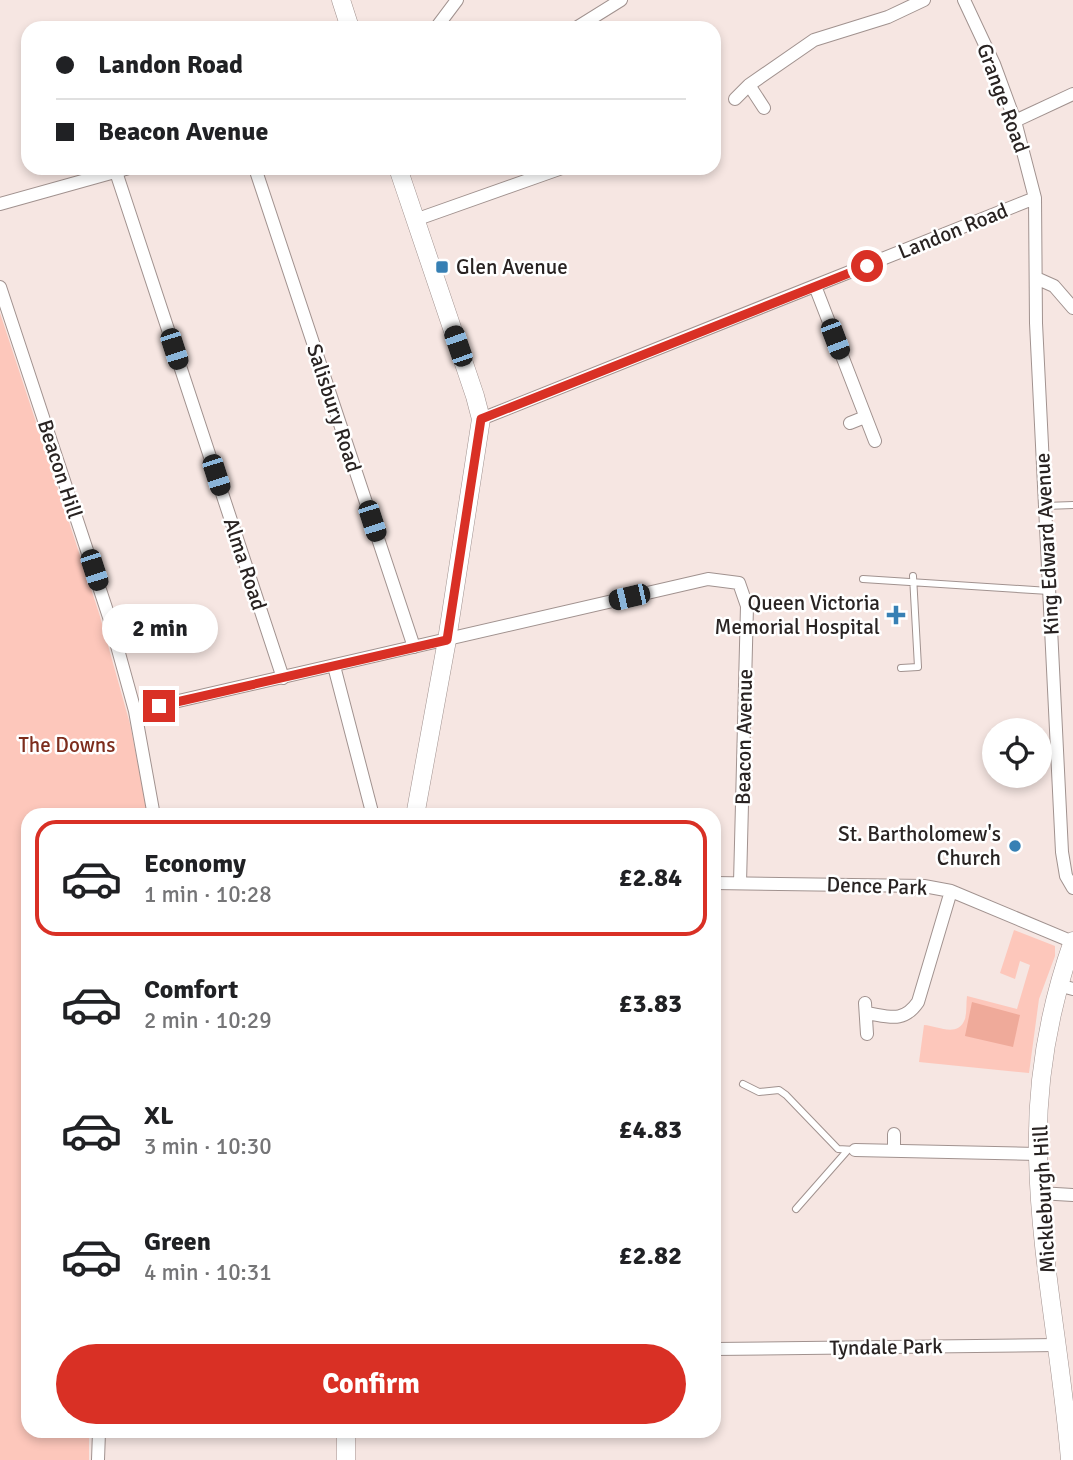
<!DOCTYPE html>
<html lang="en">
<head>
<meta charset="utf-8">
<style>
  body { margin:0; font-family:Signika,sans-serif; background:#f6f6f6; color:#202124; height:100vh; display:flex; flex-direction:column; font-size:26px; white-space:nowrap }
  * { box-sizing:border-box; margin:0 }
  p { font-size:23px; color:#757577 }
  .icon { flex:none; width:38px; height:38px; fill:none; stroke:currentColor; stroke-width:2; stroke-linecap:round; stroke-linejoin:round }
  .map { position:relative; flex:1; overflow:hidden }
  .drawer { position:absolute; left:21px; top:808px; width:700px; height:630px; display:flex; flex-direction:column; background:#fff; border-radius:21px; box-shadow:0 4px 10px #0003 }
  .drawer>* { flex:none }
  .hud { position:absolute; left:21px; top:21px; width:700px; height:154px; border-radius:21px; box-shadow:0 4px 10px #0003; display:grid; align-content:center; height:154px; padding:0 35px; background:#fff }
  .controls { position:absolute; left:982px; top:718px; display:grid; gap:14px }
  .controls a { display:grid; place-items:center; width:70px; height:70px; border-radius:50%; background:#fff; box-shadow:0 4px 10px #0003; font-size:35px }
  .end { position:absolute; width:32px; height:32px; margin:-16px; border:9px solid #d93025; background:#fff; box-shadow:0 0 0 4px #fff }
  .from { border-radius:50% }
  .bubble { position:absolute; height:49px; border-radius:24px; background:#fff; box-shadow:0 4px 10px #0003; font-size:23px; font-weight:700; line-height:49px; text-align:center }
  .car { position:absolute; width:21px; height:42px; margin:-21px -10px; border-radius:9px; box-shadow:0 0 5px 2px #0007; background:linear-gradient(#222 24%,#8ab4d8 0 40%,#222 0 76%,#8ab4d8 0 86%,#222 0) }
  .hud b { display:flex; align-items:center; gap:24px; height:66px; font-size:26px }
  .hud b+b { border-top:2px solid #e0e0e0 }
  .hud i { width:18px; height:18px; background:#202124 }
  ul { padding:12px 0 0; list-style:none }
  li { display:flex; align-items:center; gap:21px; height:116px; margin:0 14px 10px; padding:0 21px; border:4px solid transparent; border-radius:21px }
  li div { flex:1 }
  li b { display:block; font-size:26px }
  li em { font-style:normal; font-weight:700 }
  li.on { border-color:#d93025 }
  li>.icon { width:63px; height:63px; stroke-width:1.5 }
  .primary-button { display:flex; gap:14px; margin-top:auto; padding:14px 35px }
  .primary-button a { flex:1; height:80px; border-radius:42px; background:#d93025; color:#fff; font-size:28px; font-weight:700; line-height:80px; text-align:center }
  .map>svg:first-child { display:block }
  .green { fill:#fdc7bb }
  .water { fill:#efaa9a }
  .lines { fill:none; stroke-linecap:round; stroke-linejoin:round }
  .lane-casing { stroke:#a1928f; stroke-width:8 }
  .street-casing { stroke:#a1928f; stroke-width:14 }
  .secondary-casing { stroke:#a1928f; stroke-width:19 }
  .lane { stroke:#fff; stroke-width:6 }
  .street { stroke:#fff; stroke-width:12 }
  .secondary { stroke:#fff; stroke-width:18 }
  .route { stroke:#d93025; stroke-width:9 }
  .poi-dot { fill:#3780b4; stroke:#fff; stroke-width:2.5 }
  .labels { text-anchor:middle; stroke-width:5; stroke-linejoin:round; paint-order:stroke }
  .street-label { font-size:21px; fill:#292322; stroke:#fff }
  .poi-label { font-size:21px; fill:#292322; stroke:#fff; text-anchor:end }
  .park-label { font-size:21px; fill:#7d2d1d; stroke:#fff }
</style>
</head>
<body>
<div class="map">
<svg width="1073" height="1460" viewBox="0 0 1073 1460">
  <rect width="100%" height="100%" fill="#f6e6e2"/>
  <path class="green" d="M 0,313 L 99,613 L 130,724 L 148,815 L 28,816 L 28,1432 L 89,1432 L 89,1460 L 0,1460 Z
    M 1014,930 L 1055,946 L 1055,956 L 1039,999 L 1029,1073 L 919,1062 L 924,1025 C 938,1026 958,1038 965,1019 C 967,1012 966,1003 967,996 L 1017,1009 L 1030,965 L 1020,961 L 1015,979 L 1000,973 Z"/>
  <path class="water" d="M 972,1002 L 1020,1015 L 1013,1047 L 965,1036 Z"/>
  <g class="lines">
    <defs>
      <path id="lane" d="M 1045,506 L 1073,505
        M 863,579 L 1049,591
        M 901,668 L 918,667 L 913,576
        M 743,1084 L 759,1092 L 779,1090 L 786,1095 L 838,1149 L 855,1150
        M 796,1209 L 847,1151"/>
      <path id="street" d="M 964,0 L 994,64 L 1015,121 L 1035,198 L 1036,323 L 1062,852 L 1066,876 L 1073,888
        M 436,28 L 457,0
        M 576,28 L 621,0
        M 749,85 L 764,108
        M 735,99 L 749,85 L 814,40 L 888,17 L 924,0
        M 1015,121 L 1073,94
        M 255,168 L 414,647
        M 116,172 L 283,678
        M 0,204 L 129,168
        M 415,220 L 562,168
        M 1036,278 L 1054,286 L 1073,308
        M 815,286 L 875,441
        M 0,287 L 109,617 L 135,711 L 154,816
        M 481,419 L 1035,198
        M 850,423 L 865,417
        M 334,666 L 373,816
        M 135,711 L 708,579 L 739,583 L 747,606 L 740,883
        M 714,883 L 924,886 L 951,891 L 1073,942
        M 1058,985 L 1073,989
        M 865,1003 L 867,1034
        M 866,1013 C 888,1016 903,1024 918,1002 L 951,891
        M 855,1150 L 1037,1154
        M 894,1151 L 894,1134
        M 1039,1193 L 1073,1195
        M 714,1349 L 1057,1345
        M 98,1460 L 99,1432"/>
      <path id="secondary" d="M 341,0 L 350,28
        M 398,168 L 475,396 L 481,419 L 447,640 L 415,816
        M 346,1432 L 346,1460
        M 1070,1460 C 1062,1359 1040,1258 1038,1157 C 1036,1084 1049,1009 1073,941"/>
    </defs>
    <use href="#lane" class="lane-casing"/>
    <use href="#street" class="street-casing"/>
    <use href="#secondary" class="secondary-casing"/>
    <use href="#lane" class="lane"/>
    <use href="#street" class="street"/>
    <use href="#secondary" class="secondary"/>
  </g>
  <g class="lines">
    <path class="route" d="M 159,706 L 447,640 L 481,419 L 867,266"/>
  </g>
  <g class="poi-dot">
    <rect x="435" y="260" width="14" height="14" rx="3.5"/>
    <path d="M892.5 604.5h7v7h7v7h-7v7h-7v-7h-7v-7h7z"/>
    <circle cx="1015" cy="846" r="7"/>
  </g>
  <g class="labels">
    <g class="street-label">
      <text transform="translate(1003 98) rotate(70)" y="7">Grange Road</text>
      <text transform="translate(953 231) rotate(-22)" y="7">Landon Road</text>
      <text transform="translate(334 408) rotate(72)" y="7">Salisbury Road</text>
      <text transform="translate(60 469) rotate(72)" y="7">Beacon Hill</text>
      <text transform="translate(1047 544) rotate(-93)" y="7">King Edward Avenue</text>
      <text transform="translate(245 564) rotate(72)" y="7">Alma Road</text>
      <text transform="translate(744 737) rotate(-89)" y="7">Beacon Avenue</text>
      <text transform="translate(877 886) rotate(2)" y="7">Dence Park</text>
      <text transform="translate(1044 1199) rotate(-93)" y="7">Mickleburgh Hill</text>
      <text transform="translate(886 1347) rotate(-1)" y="7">Tyndale Park</text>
    </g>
    <g class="poi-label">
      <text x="456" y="274" text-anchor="start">Glen Avenue</text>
      <text x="880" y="610">Queen Victoria<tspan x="880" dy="24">Memorial Hospital</tspan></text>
      <text x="1001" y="841">St. Bartholomew's<tspan x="1001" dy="24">Church</tspan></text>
    </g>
    <g class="park-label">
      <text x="67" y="752">The Downs</text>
    </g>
  </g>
</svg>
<div class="controls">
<a><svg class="icon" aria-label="locate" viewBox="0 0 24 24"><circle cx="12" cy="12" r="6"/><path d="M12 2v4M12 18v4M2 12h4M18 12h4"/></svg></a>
</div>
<i class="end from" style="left:867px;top:266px"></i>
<i class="end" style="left:159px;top:706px"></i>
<div class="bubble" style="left:102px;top:604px;width:116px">2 min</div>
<i class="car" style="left:835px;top:339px;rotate:159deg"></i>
<i class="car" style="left:458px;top:346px;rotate:341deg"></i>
<i class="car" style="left:174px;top:349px;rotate:162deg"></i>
<i class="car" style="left:216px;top:475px;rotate:162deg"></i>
<i class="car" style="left:372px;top:521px;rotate:162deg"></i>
<i class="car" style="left:94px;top:570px;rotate:162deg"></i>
<i class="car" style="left:629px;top:597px;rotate:257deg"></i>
<div class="hud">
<b><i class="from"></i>Landon Road</b>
<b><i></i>Beacon Avenue</b>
</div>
<section class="drawer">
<ul>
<li class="on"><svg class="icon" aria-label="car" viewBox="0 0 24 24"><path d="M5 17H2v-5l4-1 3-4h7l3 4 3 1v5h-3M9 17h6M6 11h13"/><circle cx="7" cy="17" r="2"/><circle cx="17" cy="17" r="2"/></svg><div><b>Economy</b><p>1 min · 10:28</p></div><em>£2.84</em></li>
<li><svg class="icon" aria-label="car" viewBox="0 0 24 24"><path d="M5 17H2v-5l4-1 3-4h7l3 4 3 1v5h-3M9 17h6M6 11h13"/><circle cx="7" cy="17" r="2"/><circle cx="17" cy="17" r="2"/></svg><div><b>Comfort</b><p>2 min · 10:29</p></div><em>£3.83</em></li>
<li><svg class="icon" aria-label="car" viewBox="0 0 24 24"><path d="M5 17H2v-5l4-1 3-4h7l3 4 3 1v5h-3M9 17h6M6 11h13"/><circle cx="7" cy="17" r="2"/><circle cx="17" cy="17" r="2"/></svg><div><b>XL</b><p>3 min · 10:30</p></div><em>£4.83</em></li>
<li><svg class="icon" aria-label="car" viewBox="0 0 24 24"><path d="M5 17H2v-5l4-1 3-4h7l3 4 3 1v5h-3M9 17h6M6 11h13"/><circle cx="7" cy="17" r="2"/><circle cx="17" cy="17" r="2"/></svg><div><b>Green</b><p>4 min · 10:31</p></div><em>£2.82</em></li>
</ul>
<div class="primary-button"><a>Confirm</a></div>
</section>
</div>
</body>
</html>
